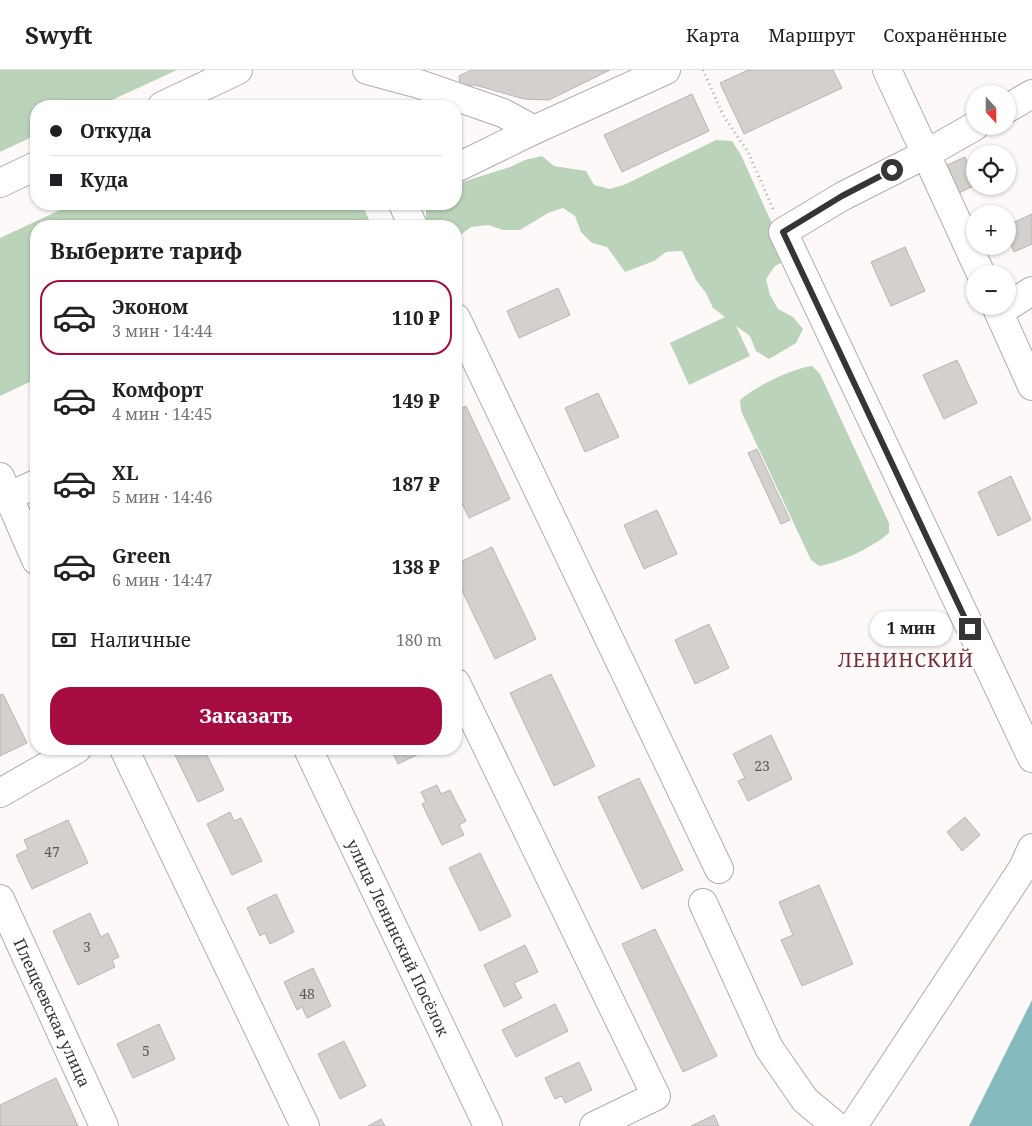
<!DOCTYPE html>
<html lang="ru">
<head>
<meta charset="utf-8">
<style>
  body { margin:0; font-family:"Noto Serif",serif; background:#f6f6f6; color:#202124; height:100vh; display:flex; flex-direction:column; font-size:19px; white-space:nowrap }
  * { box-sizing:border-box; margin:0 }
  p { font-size:16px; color:#757577 }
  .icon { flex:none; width:28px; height:28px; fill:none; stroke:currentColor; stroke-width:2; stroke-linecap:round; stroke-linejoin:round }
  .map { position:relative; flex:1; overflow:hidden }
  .panel { position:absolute; left:30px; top:150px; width:432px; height:535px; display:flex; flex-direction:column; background:#fff; border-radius:20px; box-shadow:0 1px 4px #0004 }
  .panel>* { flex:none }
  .guide { position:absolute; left:30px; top:30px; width:432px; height:110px; border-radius:20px; box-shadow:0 1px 4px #0004; display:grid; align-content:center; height:110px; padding:0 20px; background:#fff }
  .needle { width:32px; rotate:159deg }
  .fabs { position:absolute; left:966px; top:15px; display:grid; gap:10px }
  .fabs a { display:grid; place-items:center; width:50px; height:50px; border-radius:50%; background:#fff; box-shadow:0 1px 4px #0004; font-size:25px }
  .end { position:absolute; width:22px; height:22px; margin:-11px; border:6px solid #363434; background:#fff; box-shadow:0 0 0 2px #fff }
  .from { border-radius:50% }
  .bubble { position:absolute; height:35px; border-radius:18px; background:#fff; box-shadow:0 1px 4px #0004; font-size:16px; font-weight:700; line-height:35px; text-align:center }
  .guide b { display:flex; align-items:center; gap:18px; height:48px; font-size:19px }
  .guide b+b { border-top:1px solid #e0e0e0 }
  .guide i { width:12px; height:12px; background:#202124 }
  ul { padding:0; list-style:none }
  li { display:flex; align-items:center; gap:15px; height:75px; margin:0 10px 8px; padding:0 10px; border:2px solid transparent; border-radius:20px }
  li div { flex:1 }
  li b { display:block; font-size:19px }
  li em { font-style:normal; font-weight:700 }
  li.active { border-color:#a50c42 }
  li>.icon { width:45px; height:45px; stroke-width:1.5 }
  h2 { padding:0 20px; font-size:22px; line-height:60px }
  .pay { display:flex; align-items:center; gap:12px; height:55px; padding:0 20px; font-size:19px }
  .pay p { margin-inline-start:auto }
  .action { display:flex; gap:10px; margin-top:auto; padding:10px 20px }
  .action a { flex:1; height:58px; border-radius:20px; background:#a50c42; color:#fff; font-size:20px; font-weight:700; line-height:58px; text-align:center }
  header { display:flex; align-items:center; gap:30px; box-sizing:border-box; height:70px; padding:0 25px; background:#fff; border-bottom:1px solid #e0e0e0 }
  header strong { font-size:24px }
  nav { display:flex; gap:28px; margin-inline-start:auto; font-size:18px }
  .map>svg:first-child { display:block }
  .green { fill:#bbd3ba }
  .water { fill:#86b9bd }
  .building { fill:#d3d0ce; stroke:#b8b5b4 }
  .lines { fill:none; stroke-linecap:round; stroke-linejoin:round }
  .minor-casing { stroke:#b0adab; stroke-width:30 }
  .major-casing { stroke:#b0adab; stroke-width:30 }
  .path { stroke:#adaaa9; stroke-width:3; stroke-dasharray:1 4; stroke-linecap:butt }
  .minor { stroke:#fff; stroke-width:28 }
  .major { stroke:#fff; stroke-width:28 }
  .route { stroke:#363434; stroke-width:6 }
  .labels { text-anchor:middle; stroke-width:5; stroke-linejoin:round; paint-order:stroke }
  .number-label { font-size:14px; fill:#5d5b5a }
  .street-label { font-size:16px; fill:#363434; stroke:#fdf9f8 }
  .quarter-label { font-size:19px; letter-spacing:1px; fill:#732d3c; stroke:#fdf9f8 }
</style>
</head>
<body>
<header>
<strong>Swyft</strong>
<nav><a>Карта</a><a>Маршрут</a><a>Сохранённые</a></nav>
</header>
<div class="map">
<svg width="1032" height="1056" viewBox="0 0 1032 1056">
  <rect width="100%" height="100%" fill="#fdf9f8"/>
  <path class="green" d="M 0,0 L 177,0 L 99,36 L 36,36 L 36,65 L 0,82 Z
    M 716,70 L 732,71 L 741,85 L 788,189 L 775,196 L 766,209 L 770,225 L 778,239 L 793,247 L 803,259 L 796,273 L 769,289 L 756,281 L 750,266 L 736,256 L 750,286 L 689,315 L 670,273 L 725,247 L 713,238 L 706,223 L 696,210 L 682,181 L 666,182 L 654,191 L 625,202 L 607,177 L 592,173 L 581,162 L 575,146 L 563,138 L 548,143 L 520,160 L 503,160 L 488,155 L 471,157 L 459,166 L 456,176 L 456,156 L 426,156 L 426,139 L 428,134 L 456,134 L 456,114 L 510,97 L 525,90 L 542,86 L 554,96 L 586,101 L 594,115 L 610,119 L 626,114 Z
    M 73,134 L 362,134 L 370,152 L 362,156 L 36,156 L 36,309 L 0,326 L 0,168 Z
    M 812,296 L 820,304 L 889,453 L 889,463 C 875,476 838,494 819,496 L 811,490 L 741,341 L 740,330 C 756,316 791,299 812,296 Z"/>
  <path class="water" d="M 1032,930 L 1032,1056 L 969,1056 Z"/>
  <path class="building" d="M 471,0 L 610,0 L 549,30 L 524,29 L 475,15 L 460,16 L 459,6 Z
    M 748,0 L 833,0 L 842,18 L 744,64 L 720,13 Z
    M 692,24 L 709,61 L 622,102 L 604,65 Z
    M 965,87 L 975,110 L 975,115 L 959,123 L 947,95 Z
    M 1032,144 L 1032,174 L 1014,182 L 1008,168 L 1008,155 Z
    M 905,177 L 925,221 L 891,236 L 871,192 Z
    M 558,218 L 570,245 L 519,268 L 507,241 Z
    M 957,290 L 977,333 L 944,349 L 923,305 Z
    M 598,323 L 619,367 L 585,382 L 565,338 Z
    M 466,336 L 510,429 L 469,448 L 456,421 L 456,341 Z
    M 757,379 L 790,450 L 781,454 L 748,383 Z
    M 1011,406 L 1031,450 L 998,466 L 978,422 Z
    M 657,440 L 677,484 L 644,499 L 624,455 Z
    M 492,477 L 536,569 L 495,589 L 456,508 L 456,494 Z
    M 709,554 L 729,598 L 695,614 L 675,570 Z
    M 551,604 L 595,696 L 554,716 L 510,623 Z
    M 3,624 L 27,673 L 0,686 L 0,625 Z
    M 771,665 L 792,709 L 748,731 L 738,711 L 745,708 L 733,684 Z
    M 172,679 L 204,679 L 224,720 L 198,732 Z
    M 391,679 L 429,679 L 398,694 Z
    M 639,708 L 683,800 L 642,819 L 598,727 Z
    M 437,715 L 441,724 L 450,720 L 466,751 L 459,755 L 464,765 L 442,775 L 422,734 L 426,732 L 421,722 Z
    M 230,742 L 234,751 L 241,748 L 262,791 L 232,805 L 207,754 Z
    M 965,747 L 980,765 L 962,781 L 947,762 Z
    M 68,750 L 88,793 L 32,819 L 16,785 L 28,779 L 24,770 Z
    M 480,783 L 511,846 L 480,861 L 449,798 Z
    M 819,815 L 853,894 L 802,916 L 781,870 L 793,865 L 779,832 Z
    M 276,824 L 294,862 L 270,874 L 265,863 L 260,866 L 247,838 Z
    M 90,843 L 101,867 L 108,863 L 119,887 L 112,890 L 115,897 L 78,915 L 53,861 Z
    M 655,859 L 717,986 L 683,1002 L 622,874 Z
    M 525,875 L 538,902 L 514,913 L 522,928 L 504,937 L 484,895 Z
    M 313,898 L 331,936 L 307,948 L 302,937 L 297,940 L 284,912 Z
    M 555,934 L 568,961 L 516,987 L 502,960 Z
    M 159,954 L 175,989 L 133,1008 L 117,974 Z
    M 344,971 L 366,1016 L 340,1029 L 318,984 Z
    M 579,992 L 592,1020 L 565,1033 L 562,1026 L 555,1029 L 545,1008 Z
    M 56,1008 L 78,1056 L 0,1056 L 0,1035 Z
    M 714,1045 L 719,1056 L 691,1056 Z
    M 381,1049 L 385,1056 L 368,1056 Z"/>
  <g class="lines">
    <defs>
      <g id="minor">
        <path d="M 367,0 L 419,14 L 503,43 L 534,60 L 666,0"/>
        <path d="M 887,0 L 926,84 L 843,126 L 783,162 L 1032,688"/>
        <path d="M 1008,38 L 1032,24"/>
        <path d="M 975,56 L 926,84 L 981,204"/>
        <path d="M 456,98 L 534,60"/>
        <path d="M 403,134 L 413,156"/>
        <path d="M 996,236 L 1032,316"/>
        <path d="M 1008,236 L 1032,221"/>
        <path d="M 456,248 L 719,799"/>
        <path d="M 0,407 L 36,490"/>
        <path d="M 7,427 L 36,414"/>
        <path d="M 456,613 L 656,1026 L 594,1056"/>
        <path d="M 124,679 L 305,1056"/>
        <path id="s1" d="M 308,679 L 488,1056"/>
        <path d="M 0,723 L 77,679"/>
        <path id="s2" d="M 0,829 L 104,1056"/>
        <path d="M 703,833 L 769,978 L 805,1030 L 836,1056"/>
        <path d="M 853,1056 L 1023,798 L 1032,778"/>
      </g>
      <path id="major" d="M 162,36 L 238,0
        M 0,113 L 36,96"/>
    </defs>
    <use href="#minor" class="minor-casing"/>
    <use href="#major" class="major-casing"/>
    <path class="path" d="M 703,0 L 723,45 L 748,82 L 774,141"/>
    <use href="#minor" class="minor"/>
    <use href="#major" class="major"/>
  </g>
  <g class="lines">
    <path class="route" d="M 892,100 L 842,126 L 783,162 L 970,559"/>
  </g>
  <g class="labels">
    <g class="number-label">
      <text x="762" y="701">23</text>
      <text x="52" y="787">47</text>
      <text x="87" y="882">3</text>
      <text x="307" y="929">48</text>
      <text x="146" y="986">5</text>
    </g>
    <g class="street-label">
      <text dy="6" stroke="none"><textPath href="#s1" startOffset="209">улица Ленинский Посёлок</textPath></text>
      <text dy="6" stroke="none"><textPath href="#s2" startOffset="125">Плещеевская улица</textPath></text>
    </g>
    <g class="quarter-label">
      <text x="906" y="597">ЛЕНИНСКИЙ</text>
    </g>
  </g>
</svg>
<div class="fabs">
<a><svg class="needle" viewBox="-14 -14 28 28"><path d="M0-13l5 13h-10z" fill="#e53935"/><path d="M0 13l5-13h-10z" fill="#757577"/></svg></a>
<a><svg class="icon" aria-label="locate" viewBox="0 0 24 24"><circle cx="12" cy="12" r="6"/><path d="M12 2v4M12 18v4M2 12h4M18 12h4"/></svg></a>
<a>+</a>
<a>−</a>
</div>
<i class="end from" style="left:892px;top:100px"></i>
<i class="end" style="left:970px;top:559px"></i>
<div class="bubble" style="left:870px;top:541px;width:82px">1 мин</div>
<div class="guide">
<b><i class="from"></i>Откуда</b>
<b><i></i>Куда</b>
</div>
<section class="panel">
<h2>Выберите тариф</h2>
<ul>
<li class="active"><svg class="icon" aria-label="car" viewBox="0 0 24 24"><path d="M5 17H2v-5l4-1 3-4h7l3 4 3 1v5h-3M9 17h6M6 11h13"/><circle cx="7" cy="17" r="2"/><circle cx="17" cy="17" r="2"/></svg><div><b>Эконом</b><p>3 мин · 14:44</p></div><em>110 ₽</em></li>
<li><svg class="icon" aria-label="car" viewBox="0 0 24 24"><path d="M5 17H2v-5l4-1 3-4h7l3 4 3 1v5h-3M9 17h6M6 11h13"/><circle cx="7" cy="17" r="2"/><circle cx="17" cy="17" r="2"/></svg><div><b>Комфорт</b><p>4 мин · 14:45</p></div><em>149 ₽</em></li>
<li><svg class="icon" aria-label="car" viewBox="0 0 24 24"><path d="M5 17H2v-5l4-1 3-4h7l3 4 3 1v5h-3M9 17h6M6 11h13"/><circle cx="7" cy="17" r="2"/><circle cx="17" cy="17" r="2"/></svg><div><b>XL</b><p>5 мин · 14:46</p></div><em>187 ₽</em></li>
<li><svg class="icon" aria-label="car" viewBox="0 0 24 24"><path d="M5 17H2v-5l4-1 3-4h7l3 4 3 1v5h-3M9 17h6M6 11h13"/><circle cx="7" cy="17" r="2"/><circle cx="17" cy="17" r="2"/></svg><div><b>Green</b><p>6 мин · 14:47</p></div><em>138 ₽</em></li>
</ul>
<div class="pay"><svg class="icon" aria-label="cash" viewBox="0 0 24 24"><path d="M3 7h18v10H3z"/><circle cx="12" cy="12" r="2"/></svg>Наличные<p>180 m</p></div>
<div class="action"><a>Заказать</a></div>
</section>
</div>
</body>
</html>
